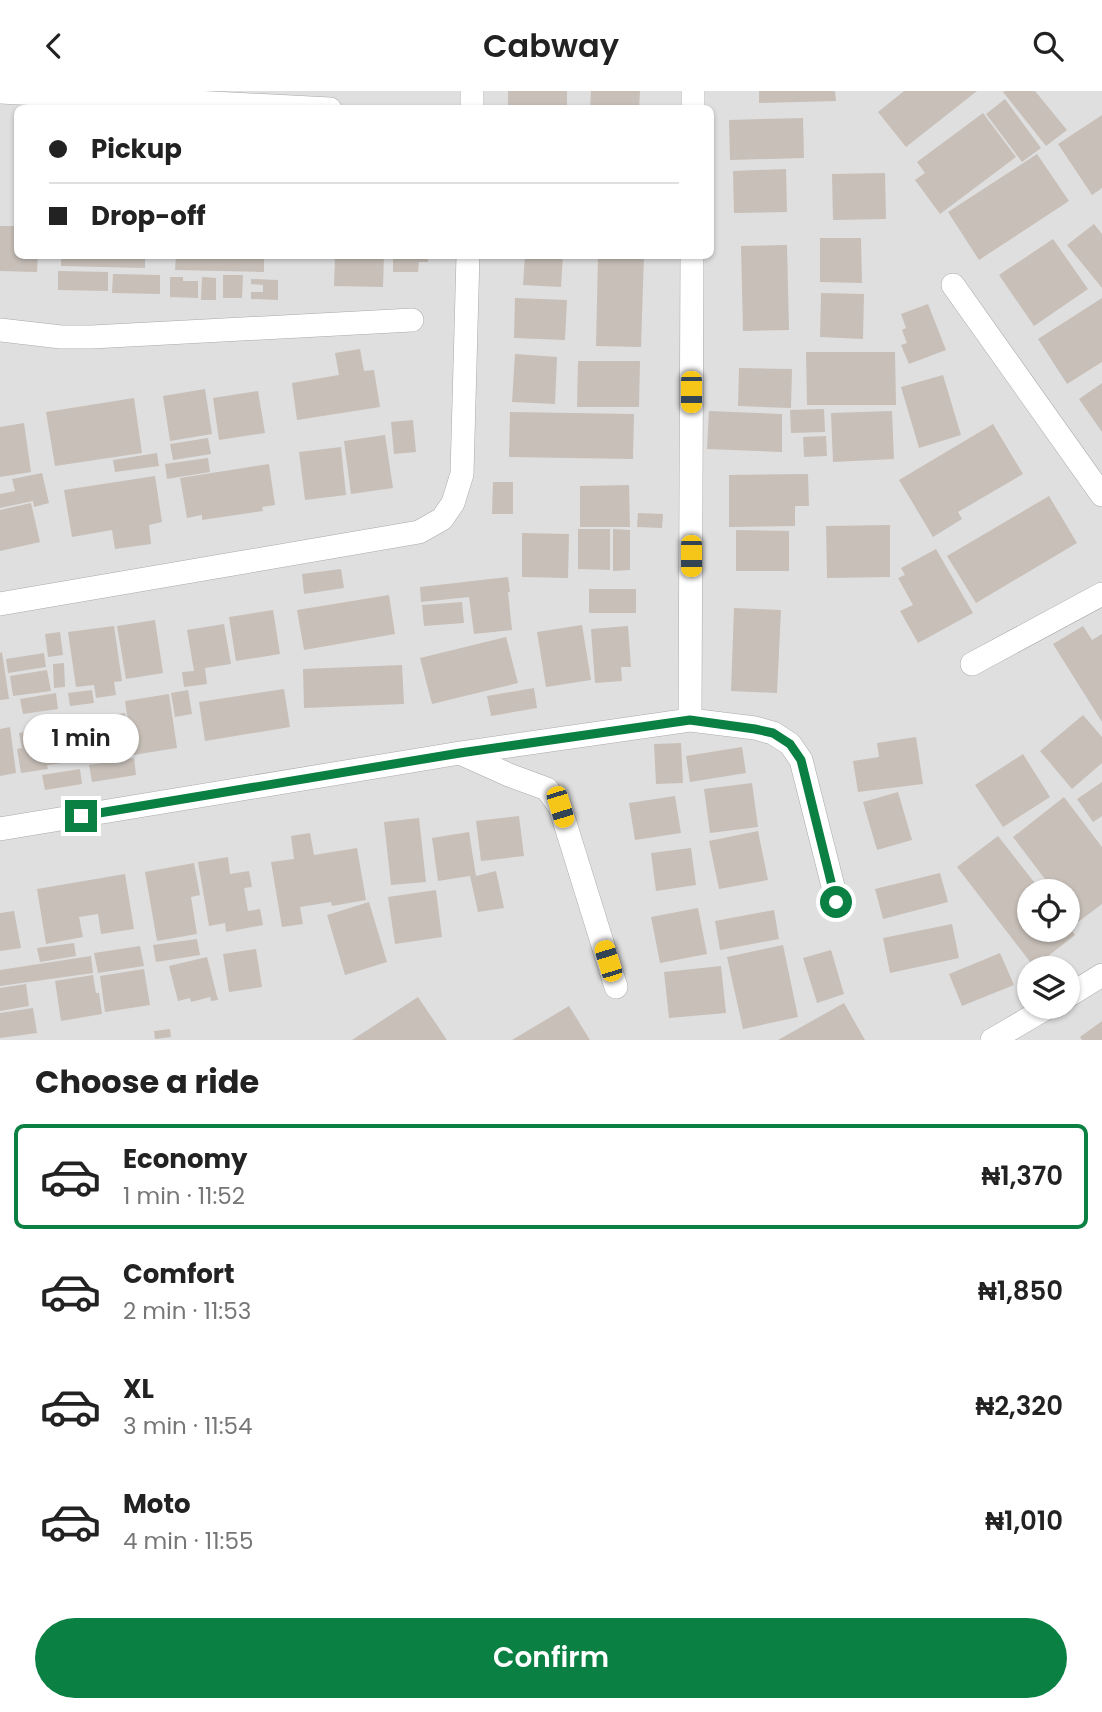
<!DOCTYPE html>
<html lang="en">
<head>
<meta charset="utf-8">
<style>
  body { margin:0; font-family:Poppins,sans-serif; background:#f2f2f2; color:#222; height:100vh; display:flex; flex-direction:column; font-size:26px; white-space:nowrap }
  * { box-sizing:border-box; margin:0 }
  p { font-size:23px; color:#767676 }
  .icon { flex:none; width:38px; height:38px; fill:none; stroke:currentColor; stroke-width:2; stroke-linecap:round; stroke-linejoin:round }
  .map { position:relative; height:949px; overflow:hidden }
  .panel { display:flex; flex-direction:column; background:#fff; flex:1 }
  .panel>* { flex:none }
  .banner { position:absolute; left:14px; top:14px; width:700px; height:154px; border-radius:10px; box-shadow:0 2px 5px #0004; display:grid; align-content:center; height:154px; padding:0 35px; background:#fff }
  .buttons { position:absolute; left:1017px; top:788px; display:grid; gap:14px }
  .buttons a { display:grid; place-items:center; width:63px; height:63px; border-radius:50%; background:#fff; box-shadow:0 2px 5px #0004; font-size:35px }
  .end { position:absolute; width:32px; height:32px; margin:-16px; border:9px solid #0b8043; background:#fff; box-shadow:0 0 0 4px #fff }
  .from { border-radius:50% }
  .bubble { position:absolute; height:49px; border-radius:24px; background:#fff; box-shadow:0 2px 5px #0004; font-size:23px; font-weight:600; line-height:49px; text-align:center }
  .car { position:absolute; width:21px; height:42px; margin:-21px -10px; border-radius:9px; box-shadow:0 0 5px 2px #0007; background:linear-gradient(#f5c518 24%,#345 0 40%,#f5c518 0 76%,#345 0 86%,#f5c518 0) }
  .banner b { display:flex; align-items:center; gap:24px; height:66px; font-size:26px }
  .banner b+b { border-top:2px solid #e0e0e0 }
  .banner i { width:18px; height:18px; background:#222 }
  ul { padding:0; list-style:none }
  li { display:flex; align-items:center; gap:21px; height:105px; margin:0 14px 10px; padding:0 21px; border:4px solid transparent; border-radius:10px }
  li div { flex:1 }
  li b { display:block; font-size:26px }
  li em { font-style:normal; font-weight:600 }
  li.current { border-color:#0b8043 }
  li>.icon { width:63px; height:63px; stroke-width:1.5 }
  h2 { padding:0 35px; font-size:32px; line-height:84px }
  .cta { display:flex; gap:14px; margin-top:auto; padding:14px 35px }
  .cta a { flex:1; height:80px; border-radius:42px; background:#0b8043; color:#fff; font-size:28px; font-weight:600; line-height:80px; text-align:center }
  header { display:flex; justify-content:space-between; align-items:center; height:91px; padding:0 35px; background:#fff; font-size:32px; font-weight:600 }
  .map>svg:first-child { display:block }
  .residential { fill:#e0dfdf; fill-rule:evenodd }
  .building { fill:#c7bfb8 }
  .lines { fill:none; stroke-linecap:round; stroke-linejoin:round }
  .minor-casing { stroke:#a9a9a9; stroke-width:24 }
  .minor { stroke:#fff; stroke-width:23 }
  .route { stroke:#0b8043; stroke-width:9 }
</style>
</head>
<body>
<header><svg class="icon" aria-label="back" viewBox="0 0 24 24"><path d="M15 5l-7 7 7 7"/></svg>Cabway<svg class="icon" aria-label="search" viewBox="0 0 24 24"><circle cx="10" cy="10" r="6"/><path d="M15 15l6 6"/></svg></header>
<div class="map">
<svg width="1102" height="949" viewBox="0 0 1102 949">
  <rect width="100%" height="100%" fill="#f2efe9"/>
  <path class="residential" d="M 0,0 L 1102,0 L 1102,949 L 0,949 ZM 18,18 L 710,18 L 710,164 L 18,164 ZM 1029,800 L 1068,800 L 1068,838 L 1029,838 ZM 1029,877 L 1068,877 L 1068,915 L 1029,915 Z"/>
  <path class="building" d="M 508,0 L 567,0 L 567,18 L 508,18 Z
    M 591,0 L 640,0 L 639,18 L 590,18 Z
    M 759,0 L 835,0 L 836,10 L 759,12 Z
    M 904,0 L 977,0 L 906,56 L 878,21 Z
    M 1005,0 L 1035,0 L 1067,39 L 1046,55 L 1003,1 Z
    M 1005,8 L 1041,57 L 1022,71 L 986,23 Z
    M 983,22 L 1016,66 L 940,123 L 915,89 L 925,82 L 917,71 Z
    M 1102,24 L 1102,97 L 1092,104 L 1058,53 Z
    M 803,27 L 804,67 L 730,69 L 729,29 Z
    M 1037,63 L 1069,110 L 979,169 L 948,121 Z
    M 786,78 L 787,121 L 734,122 L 733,80 Z
    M 885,82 L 886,128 L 833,129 L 832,83 Z
    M 1094,133 L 1102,143 L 1102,197 L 1067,154 Z
    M 0,135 L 18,135 L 18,164 L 38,164 L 37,181 L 0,180 Z
    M 820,147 L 861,147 L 862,192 L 820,191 Z
    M 1053,148 L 1088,198 L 1034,235 L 999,184 Z
    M 787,154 L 789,239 L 743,240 L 741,155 Z
    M 61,164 L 145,164 L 145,177 L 61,175 Z
    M 176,164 L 264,164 L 264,181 L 175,179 Z
    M 335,164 L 384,164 L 383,196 L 334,195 Z
    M 393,164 L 428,164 L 428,171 L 419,171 L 418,181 L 393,181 Z
    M 525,164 L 563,164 L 561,196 L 523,194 Z
    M 598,164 L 644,164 L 641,256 L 596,255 Z
    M 58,180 L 108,181 L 108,200 L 58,199 Z
    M 113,183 L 160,184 L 160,203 L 112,202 Z
    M 223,184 L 243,184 L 242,207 L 223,207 Z
    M 170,186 L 183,186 L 183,190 L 198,190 L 198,207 L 170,206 Z
    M 202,186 L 216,187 L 216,209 L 201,209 Z
    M 251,188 L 278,189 L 278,209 L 251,208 L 251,201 L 263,201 L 263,194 L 251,193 Z
    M 821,202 L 864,203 L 863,248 L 820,246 Z
    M 515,207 L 567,209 L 565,249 L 514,247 Z
    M 1102,207 L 1102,271 L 1067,293 L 1038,248 Z
    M 928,213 L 946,259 L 909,273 L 901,254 L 907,252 L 902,239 L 906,237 L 901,223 Z
    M 360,258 L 364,280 L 374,279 L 380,316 L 297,329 L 292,292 L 339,284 L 335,262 Z
    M 806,261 L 895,261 L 896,314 L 807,314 Z
    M 515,263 L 557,266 L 555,313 L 512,311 Z
    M 578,270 L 640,270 L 639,316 L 577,316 Z
    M 739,277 L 792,278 L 791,317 L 738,315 Z
    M 943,284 L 961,344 L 919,357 L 901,296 Z
    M 1102,292 L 1102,341 L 1079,308 Z
    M 205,298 L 212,343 L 170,350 L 163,305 Z
    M 258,300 L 265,342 L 219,349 L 213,307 Z
    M 134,307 L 142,362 L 55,375 L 46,321 Z
    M 824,318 L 825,341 L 791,342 L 790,319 Z
    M 709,320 L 782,323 L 782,361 L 707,358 Z
    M 892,320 L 894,368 L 833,371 L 831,322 Z
    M 510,321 L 634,323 L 633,368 L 509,366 Z
    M 413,329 L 416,361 L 394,363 L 391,331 Z
    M 24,332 L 31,381 L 0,386 L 0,336 Z
    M 993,333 L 1023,383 L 958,421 L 962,428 L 933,446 L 899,389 Z
    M 385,344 L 393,397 L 351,403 L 344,350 Z
    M 826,345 L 827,365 L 804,366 L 803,346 Z
    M 208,347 L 211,363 L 173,369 L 170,353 Z
    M 341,356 L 346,404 L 305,409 L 299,361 Z
    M 157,362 L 159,375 L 115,381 L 113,369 Z
    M 208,367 L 210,381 L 167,388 L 165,373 Z
    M 269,373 L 275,414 L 262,416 L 263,420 L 202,429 L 202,424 L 187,427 L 180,387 Z
    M 42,382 L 49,412 L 34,416 L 33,410 L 0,417 L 0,403 L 15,400 L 12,388 Z
    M 808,383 L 809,415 L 795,415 L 795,435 L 729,436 L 729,384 Z
    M 155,385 L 162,431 L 149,434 L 151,453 L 115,458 L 112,439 L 72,446 L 64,399 Z
    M 493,391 L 513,391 L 513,423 L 492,423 Z
    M 629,394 L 630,436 L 580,436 L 580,395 Z
    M 1049,405 L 1077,452 L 976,512 L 947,465 Z
    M 31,412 L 40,451 L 0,460 L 0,419 Z
    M 638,422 L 663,423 L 662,437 L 637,436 Z
    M 890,434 L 890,486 L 827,487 L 826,435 Z
    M 578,438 L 610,438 L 610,479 L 578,478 Z
    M 613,438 L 630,439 L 630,479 L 613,480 Z
    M 736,439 L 789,440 L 789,480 L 736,480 Z
    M 522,442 L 569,443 L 568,487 L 522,486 Z
    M 936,458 L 973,522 L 918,552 L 900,520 L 913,514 L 898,487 L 905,484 L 901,477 Z
    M 341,478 L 344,497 L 304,503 L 302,483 Z
    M 508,486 L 510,501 L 508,501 L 512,539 L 474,543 L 469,506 L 421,511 L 420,496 Z
    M 589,498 L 636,498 L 636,522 L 589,522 Z
    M 389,504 L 395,543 L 304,559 L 297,519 Z
    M 462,511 L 464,532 L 424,535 L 422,514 Z
    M 734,517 L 781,519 L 777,602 L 731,600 Z
    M 273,519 L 280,563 L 236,570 L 229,526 Z
    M 155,529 L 163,582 L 126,588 L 117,535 Z
    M 224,533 L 231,573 L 205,577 L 207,593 L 184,596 L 182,581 L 194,580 L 187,539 Z
    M 582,534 L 591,589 L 546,596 L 537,541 Z
    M 114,535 L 122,590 L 114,591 L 116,604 L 96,607 L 94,594 L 76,596 L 68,541 Z
    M 628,535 L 631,576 L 621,576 L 622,590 L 595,592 L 591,538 Z
    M 1083,535 L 1092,549 L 1102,543 L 1102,631 L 1053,553 Z
    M 60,541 L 63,564 L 48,566 L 45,543 Z
    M 506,546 L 518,592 L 432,613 L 420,567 Z
    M 2,561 L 9,608 L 0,609 L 0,562 Z
    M 44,562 L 46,576 L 8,582 L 6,568 Z
    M 64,572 L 65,596 L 54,597 L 53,573 Z
    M 402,574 L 404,613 L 304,617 L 303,578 Z
    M 47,579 L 51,600 L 13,605 L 10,585 Z
    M 534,597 L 537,617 L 491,625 L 487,605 Z
    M 284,598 L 290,636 L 205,650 L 199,611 Z
    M 92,599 L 94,612 L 70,615 L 68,602 Z
    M 188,599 L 192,623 L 175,626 L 171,602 Z
    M 56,602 L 58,618 L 23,623 L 20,608 Z
    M 169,603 L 177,657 L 133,664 L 125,610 Z
    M 125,622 L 132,664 L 109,668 L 109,664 L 91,667 L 84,629 Z
    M 1083,624 L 1102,646 L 1102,672 L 1072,698 L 1040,660 Z
    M 10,636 L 16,682 L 0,685 L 0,638 Z
    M 58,636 L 63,672 L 47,674 L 48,678 L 21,682 L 17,658 L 22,657 L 19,642 Z
    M 916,646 L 923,693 L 858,701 L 853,670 L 879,666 L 877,652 Z
    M 681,652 L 683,692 L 656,693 L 654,653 Z
    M 742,656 L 746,682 L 690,691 L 686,665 Z
    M 1023,663 L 1050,706 L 1003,736 L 975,694 Z
    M 134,667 L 136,684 L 92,691 L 89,674 Z
    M 80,678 L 82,693 L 45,699 L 42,684 Z
    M 1102,691 L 1102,725 L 1093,731 L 1077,708 Z
    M 752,692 L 758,736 L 710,742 L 704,698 Z
    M 898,701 L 912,749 L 877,759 L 863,711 Z
    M 675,705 L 681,742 L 635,749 L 629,712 Z
    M 1064,706 L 1102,756 L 1102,813 L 1078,831 L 1068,817 L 1068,800 L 1054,800 L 1013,746 Z
    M 519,725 L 524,765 L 481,770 L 476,730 Z
    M 419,727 L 426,791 L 391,794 L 384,731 Z
    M 758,740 L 768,789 L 719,798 L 709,750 Z
    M 469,741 L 476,785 L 496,780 L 504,817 L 478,821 L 470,785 L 438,790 L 432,747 Z
    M 310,742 L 314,764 L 357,757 L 366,809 L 332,815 L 331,811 L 300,816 L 303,833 L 282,836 L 271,771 L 294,768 L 291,745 Z
    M 998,745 L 1041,800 L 1029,800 L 1029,838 L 1068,838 L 1068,835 L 1075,844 L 1034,876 L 957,776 Z
    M 691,757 L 696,794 L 656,800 L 651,762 Z
    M 228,766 L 230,783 L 249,780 L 252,796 L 244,797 L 248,820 L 260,818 L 263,834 L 226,841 L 225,832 L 209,835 L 198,771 Z
    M 194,772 L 200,804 L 191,806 L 197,843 L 157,850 L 145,781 Z
    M 940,782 L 948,811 L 883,828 L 875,798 Z
    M 125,783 L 134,838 L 101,843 L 98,823 L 79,826 L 83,846 L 46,853 L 37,798 Z
    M 436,799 L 442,846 L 395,853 L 388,806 Z
    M 369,811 L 387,871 L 345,884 L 327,824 Z
    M 698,817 L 707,863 L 660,872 L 651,826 Z
    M 774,819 L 779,848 L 720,859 L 715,830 Z
    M 14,820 L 21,857 L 0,860 L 0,822 Z
    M 952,833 L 959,867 L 890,882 L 883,847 Z
    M 197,848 L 200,864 L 156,871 L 153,854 Z
    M 74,852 L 76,865 L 40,871 L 37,857 Z
    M 783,854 L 798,926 L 743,938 L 727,866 Z
    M 140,855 L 144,875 L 98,882 L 94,862 Z
    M 256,858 L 262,896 L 229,901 L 223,863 Z
    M 831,859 L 844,903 L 817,912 L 803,867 Z
    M 1000,862 L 1014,894 L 962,915 L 949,883 Z
    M 91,865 L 93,882 L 0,895 L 0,879 Z
    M 207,866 L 218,909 L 211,910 L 210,906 L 191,911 L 190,907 L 178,910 L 169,875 Z
    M 721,875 L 726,922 L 669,927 L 664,881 Z
    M 144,878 L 150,914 L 105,921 L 100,885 Z
    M 93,884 L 96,902 L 99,902 L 102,923 L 61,930 L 55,890 Z
    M 26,893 L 29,915 L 0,920 L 0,897 Z
    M 418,906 L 447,949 L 352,949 Z
    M 844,912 L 865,949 L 778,949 Z
    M 569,915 L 590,949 L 512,949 Z
    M 33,917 L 37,942 L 0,947 L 0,922 Z
    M 1102,930 L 1102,949 L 1082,949 L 1080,946 Z
    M 170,938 L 171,946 L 155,948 L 154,940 Z"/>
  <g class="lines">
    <defs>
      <path id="minor" d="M 0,1 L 330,18
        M 472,18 L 472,0
        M 693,18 L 693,0
        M 953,194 L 1102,404
        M 0,239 L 61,246 L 92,246 L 412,229
        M 0,513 L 419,441 L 442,428 L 453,412 L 462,383 L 468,164
        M 972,573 L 1102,503
        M 690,629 L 755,637 L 773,642 L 790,653 L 801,669 L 837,811
        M 460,662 L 509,684 L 547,698 L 560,716 L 616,896
        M 0,738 L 460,662 L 690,629 L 692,164
        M 1068,905 L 1102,884
        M 992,949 L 1050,915"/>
    </defs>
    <use href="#minor" class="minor-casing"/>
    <use href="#minor" class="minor"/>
  </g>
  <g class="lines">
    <path class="route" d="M 81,725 L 460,662 L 690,629 L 755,638 L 773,642 L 790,653 L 801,669 L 836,811"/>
  </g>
</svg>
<div class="buttons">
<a><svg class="icon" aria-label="locate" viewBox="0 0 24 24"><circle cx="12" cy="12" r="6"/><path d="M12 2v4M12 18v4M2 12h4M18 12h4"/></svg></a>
<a><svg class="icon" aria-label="layers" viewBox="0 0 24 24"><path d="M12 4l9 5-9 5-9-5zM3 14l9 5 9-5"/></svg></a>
</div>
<i class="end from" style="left:836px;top:811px"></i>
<i class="end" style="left:81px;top:725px"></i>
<div class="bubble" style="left:23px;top:623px;width:116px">1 min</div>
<i class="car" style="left:691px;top:301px;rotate:180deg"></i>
<i class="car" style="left:691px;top:465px;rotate:180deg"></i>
<i class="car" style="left:560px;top:716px;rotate:163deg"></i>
<i class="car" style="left:608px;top:870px;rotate:343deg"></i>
<div class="banner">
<b><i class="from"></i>Pickup</b>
<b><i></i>Drop-off</b>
</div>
</div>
<section class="panel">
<h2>Choose a ride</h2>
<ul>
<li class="current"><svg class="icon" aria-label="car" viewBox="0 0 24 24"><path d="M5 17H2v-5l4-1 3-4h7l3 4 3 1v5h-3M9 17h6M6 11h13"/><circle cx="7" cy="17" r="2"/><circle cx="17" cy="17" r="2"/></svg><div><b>Economy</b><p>1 min · 11:52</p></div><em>₦1,370</em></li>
<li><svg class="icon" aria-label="car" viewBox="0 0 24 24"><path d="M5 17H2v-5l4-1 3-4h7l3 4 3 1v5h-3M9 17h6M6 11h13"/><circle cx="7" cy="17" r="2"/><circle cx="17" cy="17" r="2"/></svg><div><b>Comfort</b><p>2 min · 11:53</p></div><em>₦1,850</em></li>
<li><svg class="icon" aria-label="car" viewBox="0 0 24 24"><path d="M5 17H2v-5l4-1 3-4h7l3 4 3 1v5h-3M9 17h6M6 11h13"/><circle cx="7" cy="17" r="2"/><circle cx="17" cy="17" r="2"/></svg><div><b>XL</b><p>3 min · 11:54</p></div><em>₦2,320</em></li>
<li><svg class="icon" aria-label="car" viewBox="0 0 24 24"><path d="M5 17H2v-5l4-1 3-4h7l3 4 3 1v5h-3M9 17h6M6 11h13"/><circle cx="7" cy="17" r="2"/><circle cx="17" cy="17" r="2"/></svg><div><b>Moto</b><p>4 min · 11:55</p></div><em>₦1,010</em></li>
</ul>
<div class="cta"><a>Confirm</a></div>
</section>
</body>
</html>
